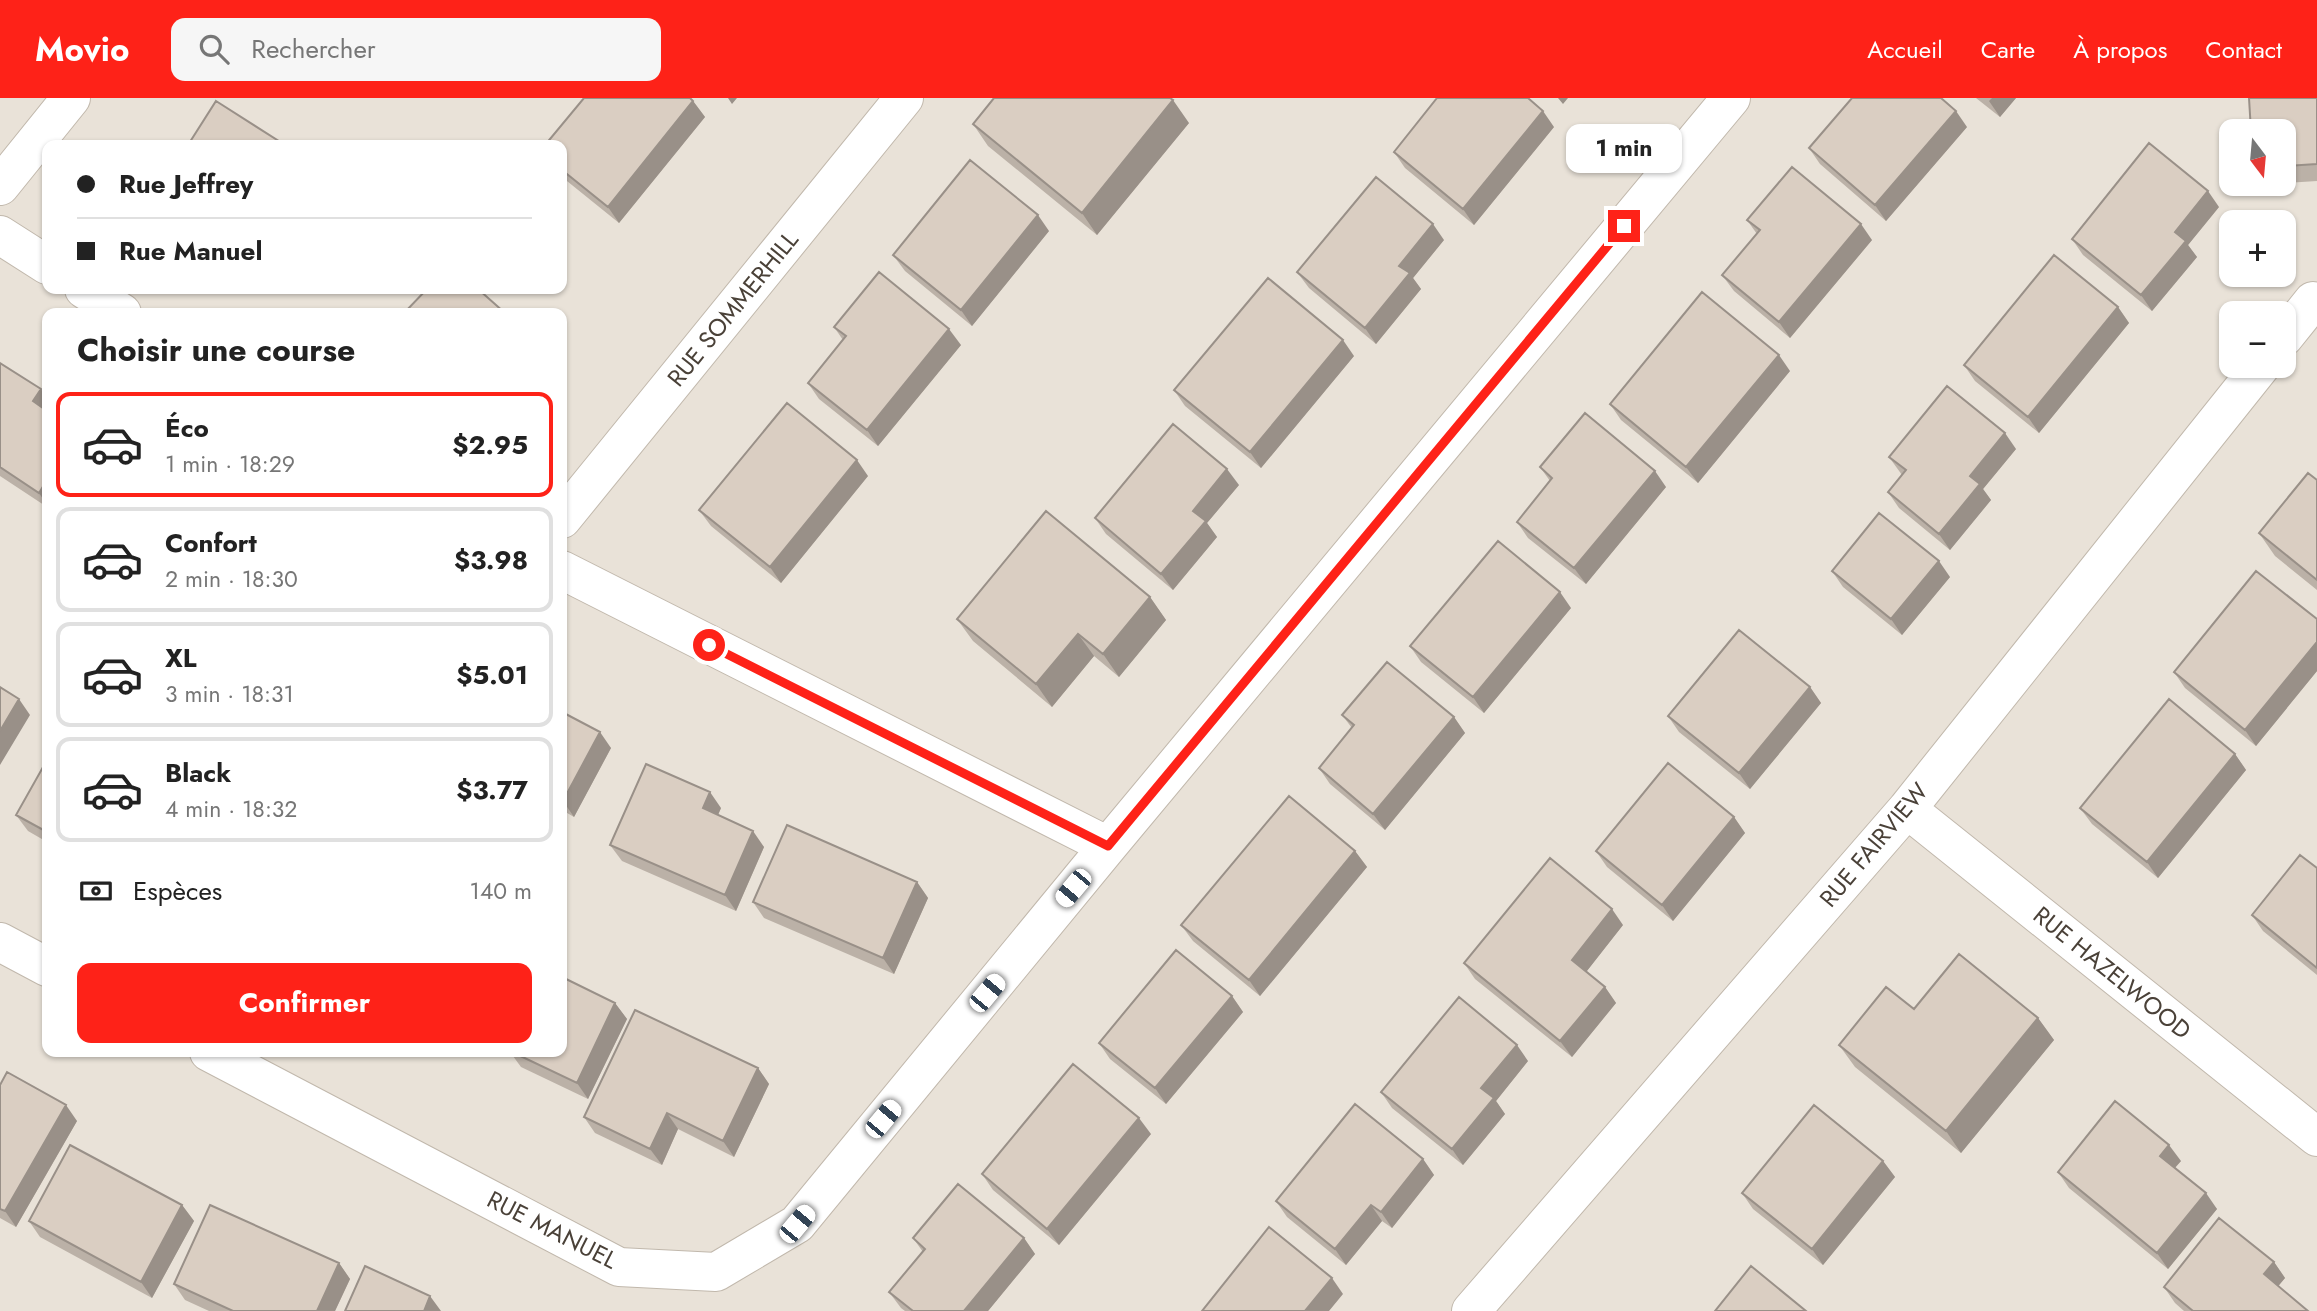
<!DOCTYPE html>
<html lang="fr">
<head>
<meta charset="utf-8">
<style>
  body { margin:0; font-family:Jost,sans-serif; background:#f6f6f6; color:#222; height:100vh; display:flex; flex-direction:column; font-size:26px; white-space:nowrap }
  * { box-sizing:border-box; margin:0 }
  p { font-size:23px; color:#767676 }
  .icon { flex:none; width:38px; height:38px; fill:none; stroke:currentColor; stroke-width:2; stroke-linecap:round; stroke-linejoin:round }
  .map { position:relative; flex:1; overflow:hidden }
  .details { position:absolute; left:42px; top:210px; width:525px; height:749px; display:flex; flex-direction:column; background:#fff; border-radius:14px; box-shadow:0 2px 5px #0004 }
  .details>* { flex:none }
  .hud { position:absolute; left:42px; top:42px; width:525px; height:154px; border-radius:14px; box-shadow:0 2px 5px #0004; display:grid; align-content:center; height:154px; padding:0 35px; background:#fff }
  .needle { width:46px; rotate:164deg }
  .tools { position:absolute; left:2219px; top:21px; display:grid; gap:14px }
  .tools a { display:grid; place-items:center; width:77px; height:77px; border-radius:14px; background:#fff; box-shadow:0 2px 5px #0004; font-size:35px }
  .end { position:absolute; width:32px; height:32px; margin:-16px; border:9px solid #fe2218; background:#fff; box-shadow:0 0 0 4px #fff }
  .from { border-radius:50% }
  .bubble { position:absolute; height:49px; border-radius:14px; background:#fff; box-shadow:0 2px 5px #0004; font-size:23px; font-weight:700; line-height:49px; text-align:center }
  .car { position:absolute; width:21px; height:42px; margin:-21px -10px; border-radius:9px; box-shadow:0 0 5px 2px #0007; background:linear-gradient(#fff 24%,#345 0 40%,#fff 0 76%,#345 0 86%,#fff 0) }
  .hud b { display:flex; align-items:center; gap:24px; height:66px; font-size:26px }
  .hud b+b { border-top:2px solid #e0e0e0 }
  .hud i { width:18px; height:18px; background:#222 }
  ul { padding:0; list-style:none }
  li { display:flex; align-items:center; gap:21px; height:105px; margin:0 14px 10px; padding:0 21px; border:4px solid #e0e0e0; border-radius:14px }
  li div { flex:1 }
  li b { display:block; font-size:26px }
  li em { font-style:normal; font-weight:700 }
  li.on { border-color:#fe2218 }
  li>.icon { width:63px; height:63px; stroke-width:1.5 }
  h2 { padding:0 35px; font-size:32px; line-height:84px }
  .pay { display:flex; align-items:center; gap:18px; height:77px; padding:0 35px; font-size:26px }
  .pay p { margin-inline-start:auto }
  .cta { display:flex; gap:14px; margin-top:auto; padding:14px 35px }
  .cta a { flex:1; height:80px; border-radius:14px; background:#fe2218; color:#fff; font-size:28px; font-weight:700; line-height:80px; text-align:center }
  header { display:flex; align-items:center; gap:42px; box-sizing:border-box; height:98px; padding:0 35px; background:#fe2218; color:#fff }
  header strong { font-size:33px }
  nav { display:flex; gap:38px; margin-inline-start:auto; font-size:24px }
  .search { width:490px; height:63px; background:#f6f6f6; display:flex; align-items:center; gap:18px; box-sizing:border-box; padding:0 24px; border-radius:14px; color:#767676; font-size:26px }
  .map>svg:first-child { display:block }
  .residential { fill:#e9e2d8; fill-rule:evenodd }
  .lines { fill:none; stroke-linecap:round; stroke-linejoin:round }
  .minor-casing { stroke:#c1b8ac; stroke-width:40 }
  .minor { stroke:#fff; stroke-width:38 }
  .wall { fill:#bbb1a7 }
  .shaded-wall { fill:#999088 }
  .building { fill:#dacec2; stroke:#999088; stroke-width:2 }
  .route { stroke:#fe2218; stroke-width:9 }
  .labels { text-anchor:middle; stroke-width:6; stroke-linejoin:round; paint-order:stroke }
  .street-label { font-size:24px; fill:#4a4138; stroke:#fff }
</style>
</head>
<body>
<header>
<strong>Movio</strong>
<div class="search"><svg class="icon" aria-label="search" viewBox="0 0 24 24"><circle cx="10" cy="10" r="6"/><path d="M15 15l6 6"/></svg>Rechercher</div>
<nav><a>Accueil</a><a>Carte</a><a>À propos</a><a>Contact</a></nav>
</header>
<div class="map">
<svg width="2317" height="1213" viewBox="0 0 2317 1213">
  <rect width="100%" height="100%" fill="#f5f1ea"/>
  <path class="residential" d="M 0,0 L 2317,0 L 2317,1213 L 0,1213 ZM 2231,33 L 2284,33 L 2284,86 L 2231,86 ZM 47,47 L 562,47 L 562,191 L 47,191 ZM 2231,124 L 2284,124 L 2284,177 L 2231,177 ZM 47,215 L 562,215 L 562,954 L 47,954 ZM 2231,215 L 2284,215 L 2284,268 L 2231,268 Z"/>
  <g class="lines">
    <defs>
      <path id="minor" d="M 0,88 L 71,0
        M 0,137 L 47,167
        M 84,191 L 122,215
        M 2284,239 L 2313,203 L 2317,206
        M 562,421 L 904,0
        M 562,472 L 1108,748
        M 1907,711 L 2317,1039
        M 0,844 L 47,869
        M 209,954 L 619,1169 L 716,1174 L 797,1126 L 1108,748 L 1731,0
        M 1471,1213 L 1907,711 L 2261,268"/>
    </defs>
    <use href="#minor" class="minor-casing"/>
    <use href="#minor" class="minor"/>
  </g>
  <path class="wall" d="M 1976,0 L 2016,0 L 2000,19 Z
    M 2317,0 L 2317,83 L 2284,85 L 2284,33 Z
    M 693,3 L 705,19 L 619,125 L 562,79 L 562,47 Z
    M 1189,25 L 1097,137 L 988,48 L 973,26 Z
    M 1554,29 L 1474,127 L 1405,70 L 1394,54 Z
    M 1967,29 L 1886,123 L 1820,66 L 1809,50 Z
    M 2219,109 L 2188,147 L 2197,159 L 2152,213 L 2083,157 L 2072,141 Z
    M 1747,122 L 1872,142 L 1790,240 L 1734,193 L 1722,177 L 1757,136 Z
    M 1049,133 L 972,228 L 905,173 L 893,157 Z
    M 1444,142 L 1413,180 L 1421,191 L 1376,246 L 1309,190 L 1297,174 Z
    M 2118,209 L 2129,225 L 2039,335 L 1975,283 L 1964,267 Z
    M 834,229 L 961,247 L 878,348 L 819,301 L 808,285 L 843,242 Z
    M 1354,258 L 1261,370 L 1185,308 L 1174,292 Z
    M 0,265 L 47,300 L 47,409 L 0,378 Z
    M 1790,273 L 1698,385 L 1621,322 L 1610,306 Z
    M 2016,351 L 1983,391 L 1991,402 L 1950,452 L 1899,410 L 1888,394 L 1902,377 L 1889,359 Z
    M 1540,369 L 1666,389 L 1586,486 L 1528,440 L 1517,424 L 1550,383 Z
    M 868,378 L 781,485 L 711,428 L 699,412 Z
    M 2317,382 L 2317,492 L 2275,458 L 2259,435 Z
    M 1239,387 L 1207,425 L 1217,439 L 1173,492 L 1106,436 L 1095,420 Z
    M 1832,473 L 1950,479 L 1902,537 L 1843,489 Z
    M 1150,499 L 1166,522 L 1119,579 L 1094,558 L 1052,609 L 973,543 L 957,521 Z
    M 1571,510 L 1484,615 L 1421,564 L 1410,548 Z
    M 2317,521 L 2317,573 L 2256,648 L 2185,590 L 2174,574 Z
    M 1810,589 L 1821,605 L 1750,691 L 1679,634 L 1668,618 Z
    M 562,614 L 611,650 L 574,719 L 562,712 Z
    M 1342,617 L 1454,619 L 1465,635 L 1385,732 L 1330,686 L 1319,670 L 1352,630 Z
    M 2235,656 L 2246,672 L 2158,780 L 2092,726 L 2080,710 Z
    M 47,662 L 47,744 L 28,733 L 16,717 Z
    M 721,710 L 718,717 L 764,749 L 736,813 L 622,763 L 610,747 Z
    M 1734,719 L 1745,735 L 1673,823 L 1607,769 L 1596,753 Z
    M 1355,753 L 1367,769 L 1260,898 L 1193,843 L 1181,827 Z
    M 2317,770 L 2317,877 L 2263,833 L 2252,817 Z
    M 917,784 L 928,800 L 894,876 L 764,820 L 753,804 Z
    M 1623,827 L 1586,874 L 1605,889 L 1616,905 L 1572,959 L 1475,881 L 1464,865 Z
    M 1232,898 L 1243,914 L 1166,1006 L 1110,961 L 1099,945 Z
    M 615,905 L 627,921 L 588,1001 L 521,969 L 510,954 L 562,954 Z
    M 1914,911 L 2038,920 L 2054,942 L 1961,1055 L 1855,969 L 1839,947 Z
    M 1528,963 L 1496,1003 L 1505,1016 L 1463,1067 L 1392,1010 L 1381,994 Z
    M 758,970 L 769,986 L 734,1059 L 678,1031 L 662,1067 L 595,1035 L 584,1019 Z
    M 0,987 L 77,1023 L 16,1129 L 0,1120 Z
    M 1151,1036 L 1059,1147 L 993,1092 L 982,1076 Z
    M 1423,1061 L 1434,1077 L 1392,1130 L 1382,1123 L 1346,1167 L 1287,1119 L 1276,1103 Z
    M 1883,1063 L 1895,1079 L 1823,1167 L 1753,1111 L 1742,1095 Z
    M 2181,1063 L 2175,1070 L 2217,1111 L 2168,1171 L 2069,1090 L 2058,1074 Z
    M 182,1107 L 194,1123 L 152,1200 L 40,1139 L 29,1123 Z
    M 913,1140 L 1024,1140 L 1035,1156 L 988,1213 L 905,1213 L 901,1210 L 889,1194 L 923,1154 Z
    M 2274,1164 L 2285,1180 L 2278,1188 L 2308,1213 L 2184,1213 L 2175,1205 L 2164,1189 Z
    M 339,1165 L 350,1181 L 335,1213 L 209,1213 L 185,1202 L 174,1186 Z"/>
  <path class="shaded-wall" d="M 728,0 L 737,0 L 732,6 Z
    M 1558,0 L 1568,0 L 1563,6 Z
    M 1992,0 L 2016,0 L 2000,19 L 1989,3 Z
    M 1173,2 L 1189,25 L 1097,137 L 1082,115 Z
    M 693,3 L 705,19 L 619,125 L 608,109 Z
    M 1543,13 L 1554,29 L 1474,127 L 1463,111 Z
    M 1956,13 L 1967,29 L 1886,123 L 1875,107 Z
    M 2208,93 L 2219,109 L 2188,147 L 2197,159 L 2152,213 L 2141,197 L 2175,134 Z
    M 1038,117 L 1049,133 L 972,228 L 961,212 Z
    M 1433,126 L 1444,142 L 1413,180 L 1421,191 L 1376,246 L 1365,230 L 1399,168 Z
    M 1861,126 L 1872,142 L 1790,240 L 1779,224 Z
    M 2118,209 L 2129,225 L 2039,335 L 2028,319 Z
    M 949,231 L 961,247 L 878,348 L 867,332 Z
    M 1343,242 L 1354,258 L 1261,370 L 1250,354 Z
    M 1779,257 L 1790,273 L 1698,385 L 1686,369 Z
    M 41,291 L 47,300 L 47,314 L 33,303 Z
    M 2005,335 L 2016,351 L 1983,391 L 1991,402 L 1950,452 L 1939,436 L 1970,378 Z
    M 857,362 L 868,378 L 781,485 L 770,469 Z
    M 1227,371 L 1239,387 L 1207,425 L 1217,439 L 1173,492 L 1161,476 L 1193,413 Z
    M 1655,373 L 1666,389 L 1586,486 L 1574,470 Z
    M 47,382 L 47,407 L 39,395 Z
    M 1939,463 L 1950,479 L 1902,537 L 1891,521 Z
    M 1560,494 L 1571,510 L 1484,615 L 1473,599 Z
    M 1150,499 L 1166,522 L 1119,579 L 1103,556 Z
    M 1078,536 L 1094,558 L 1052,609 L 1036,586 Z
    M 2317,544 L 2317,573 L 2256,648 L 2245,632 Z
    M 1810,589 L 1821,605 L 1750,691 L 1739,675 Z
    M 19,601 L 30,617 L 0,667 L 0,633 Z
    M 1454,619 L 1465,635 L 1385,732 L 1373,716 Z
    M 600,634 L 611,650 L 574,719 L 563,703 Z
    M 2235,656 L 2246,672 L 2158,780 L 2147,764 Z
    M 710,694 L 721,710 L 714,726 L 703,710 Z
    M 1734,719 L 1745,735 L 1673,823 L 1662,807 Z
    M 753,733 L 764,749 L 736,813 L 725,797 Z
    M 1355,753 L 1367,769 L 1260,898 L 1249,882 Z
    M 917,784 L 928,800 L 894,876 L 883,860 Z
    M 1612,811 L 1623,827 L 1583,878 L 1572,862 Z
    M 1605,889 L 1616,905 L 1572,959 L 1560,943 Z
    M 1232,898 L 1243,914 L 1166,1006 L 1155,990 Z
    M 615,905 L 627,921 L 588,1001 L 577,985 Z
    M 2038,920 L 2054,942 L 1961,1055 L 1946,1033 Z
    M 1517,947 L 1528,963 L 1496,1003 L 1505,1016 L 1463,1067 L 1452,1051 L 1481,990 Z
    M 758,970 L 769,986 L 734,1059 L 723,1043 Z
    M 66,1007 L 77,1023 L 16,1129 L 5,1113 Z
    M 667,1015 L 678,1031 L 662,1067 L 650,1051 Z
    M 1139,1020 L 1151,1036 L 1059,1147 L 1047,1131 Z
    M 2169,1047 L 2181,1063 L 2171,1074 L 2160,1058 Z
    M 1423,1061 L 1434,1077 L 1392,1130 L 1381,1114 Z
    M 1883,1063 L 1895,1079 L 1823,1167 L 1812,1151 Z
    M 2206,1095 L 2217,1111 L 2168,1171 L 2157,1155 Z
    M 182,1107 L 194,1123 L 152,1200 L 141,1184 Z
    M 1371,1107 L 1382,1123 L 1346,1167 L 1335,1151 Z
    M 1024,1140 L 1035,1156 L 988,1213 L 964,1213 Z
    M 2274,1164 L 2285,1180 L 2275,1192 L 2264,1176 Z
    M 339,1165 L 350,1181 L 335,1213 L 317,1213 Z
    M 1332,1180 L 1343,1196 L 1329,1213 L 1305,1213 Z
    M 430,1198 L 441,1213 L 424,1213 Z"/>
  <path class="building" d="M 584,0 L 690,0 L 693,3 L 608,109 L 562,72 L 562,47 L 545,47 Z
    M 994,0 L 1170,0 L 1173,2 L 1082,115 L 973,26 Z
    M 1437,0 L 1528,0 L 1543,13 L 1463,111 L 1394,54 Z
    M 1852,0 L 1941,0 L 1956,13 L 1875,107 L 1809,50 Z
    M 2249,0 L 2317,0 L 2317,66 L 2284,68 L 2284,33 L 2251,33 Z
    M 216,3 L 285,47 L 188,47 Z
    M 2149,45 L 2208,93 L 2175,134 L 2186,143 L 2141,197 L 2072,141 Z
    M 970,62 L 1038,117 L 961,212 L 893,157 Z
    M 1792,69 L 1861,126 L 1779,224 L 1722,177 L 1760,132 L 1747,122 Z
    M 1376,79 L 1433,126 L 1399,168 L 1410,175 L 1365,230 L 1297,174 Z
    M 2054,157 L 2118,209 L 2028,319 L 1964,267 Z
    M 879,174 L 949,231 L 867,332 L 808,285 L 846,238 L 834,229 Z
    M 1268,180 L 1343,242 L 1250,354 L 1174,292 Z
    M 427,191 L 478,191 L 505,215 L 404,215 Z
    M 1702,194 L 1779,257 L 1686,369 L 1610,306 Z
    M 0,265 L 41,291 L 33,303 L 47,313 L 47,382 L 39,395 L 0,369 Z
    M 1947,288 L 2005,335 L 1970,378 L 1980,386 L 1939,436 L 1888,394 L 1906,372 L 1889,359 Z
    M 787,305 L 857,362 L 770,469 L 699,412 Z
    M 1585,315 L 1655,373 L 1574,470 L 1517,424 L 1552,380 L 1540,369 Z
    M 1173,326 L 1227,371 L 1193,413 L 1206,423 L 1161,476 L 1095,420 Z
    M 2308,375 L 2317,382 L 2317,482 L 2259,435 Z
    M 1046,413 L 1150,499 L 1103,556 L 1078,536 L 1036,586 L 957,521 Z
    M 1879,415 L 1939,463 L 1891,521 L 1832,473 Z
    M 1498,443 L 1560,494 L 1473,599 L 1410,548 Z
    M 2256,473 L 2317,521 L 2317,544 L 2245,632 L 2174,574 Z
    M 1739,532 L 1810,589 L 1739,675 L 1668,618 Z
    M 1387,564 L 1454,619 L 1373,716 L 1319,670 L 1354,627 L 1342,617 Z
    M 0,589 L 19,601 L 0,633 Z
    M 2169,601 L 2235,656 L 2147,764 L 2080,710 Z
    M 562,614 L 600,634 L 563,703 L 562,702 Z
    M 47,662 L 47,734 L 16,717 Z
    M 1668,665 L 1734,719 L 1662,807 L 1596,753 Z
    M 646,666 L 710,694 L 703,710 L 753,733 L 725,797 L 610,747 Z
    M 1289,698 L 1355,753 L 1249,882 L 1181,827 Z
    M 787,727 L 917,784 L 883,860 L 753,804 Z
    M 2300,757 L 2317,770 L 2317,870 L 2252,817 Z
    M 1550,760 L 1612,811 L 1572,862 L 1605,889 L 1560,943 L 1464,865 Z
    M 1176,852 L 1232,898 L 1155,990 L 1099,945 Z
    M 1959,856 L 2038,920 L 1946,1033 L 1839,947 L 1886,889 L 1914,911 Z
    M 562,879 L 615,905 L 577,985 L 512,954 L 562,954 Z
    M 1459,899 L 1517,947 L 1481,990 L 1494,1000 L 1452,1051 L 1381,994 Z
    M 635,912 L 758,970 L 723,1043 L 667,1015 L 650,1051 L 584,1019 Z
    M 1073,966 L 1139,1020 L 1047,1131 L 982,1076 Z
    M 7,974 L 66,1007 L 5,1113 L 0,1111 L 0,987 Z
    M 2115,1003 L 2169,1047 L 2160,1058 L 2206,1095 L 2157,1155 L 2058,1074 Z
    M 1355,1006 L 1423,1061 L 1381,1114 L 1371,1107 L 1335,1151 L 1276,1103 Z
    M 1814,1007 L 1883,1063 L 1812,1151 L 1742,1095 Z
    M 70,1047 L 182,1107 L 141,1184 L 29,1123 Z
    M 958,1086 L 1024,1140 L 964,1213 L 913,1213 L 889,1194 L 925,1151 L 913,1140 Z
    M 210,1107 L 339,1165 L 317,1213 L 233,1213 L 174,1186 Z
    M 2219,1120 L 2274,1164 L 2264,1176 L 2308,1213 L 2193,1213 L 2164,1189 Z
    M 1269,1129 L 1332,1180 L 1305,1213 L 1202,1213 Z
    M 365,1168 L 430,1198 L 424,1213 L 345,1213 Z
    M 1751,1168 L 1806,1213 L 1715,1213 Z"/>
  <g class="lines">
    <path class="route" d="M 709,547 L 1108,748 L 1624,128"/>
  </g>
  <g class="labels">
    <g class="street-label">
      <text transform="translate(733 211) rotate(-51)" y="8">RUE SOMMERHILL</text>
      <text transform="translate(1874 747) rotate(-50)" y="8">RUE FAIRVIEW</text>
      <text transform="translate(2112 875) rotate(39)" y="8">RUE HAZELWOOD</text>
      <text transform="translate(552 1132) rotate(27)" y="8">RUE MANUEL</text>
    </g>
  </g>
</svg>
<div class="tools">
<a><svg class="needle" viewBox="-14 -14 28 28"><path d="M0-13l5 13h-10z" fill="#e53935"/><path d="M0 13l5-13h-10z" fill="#767676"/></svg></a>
<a>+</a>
<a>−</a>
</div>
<i class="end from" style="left:709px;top:547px"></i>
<i class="end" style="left:1624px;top:128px"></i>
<div class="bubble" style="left:1566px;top:26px;width:116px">1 min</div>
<i class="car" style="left:1073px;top:790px;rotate:220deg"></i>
<i class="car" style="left:987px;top:895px;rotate:40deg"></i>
<i class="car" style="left:883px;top:1021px;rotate:40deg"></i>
<i class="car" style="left:797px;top:1126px;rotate:40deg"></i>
<div class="hud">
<b><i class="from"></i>Rue Jeffrey</b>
<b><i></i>Rue Manuel</b>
</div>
<section class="details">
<h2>Choisir une course</h2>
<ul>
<li class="on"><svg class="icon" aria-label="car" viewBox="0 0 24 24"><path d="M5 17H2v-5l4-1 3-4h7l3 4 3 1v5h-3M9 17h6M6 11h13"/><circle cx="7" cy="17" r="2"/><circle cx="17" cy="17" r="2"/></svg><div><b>Éco</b><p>1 min · 18:29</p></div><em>$2.95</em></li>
<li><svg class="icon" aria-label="car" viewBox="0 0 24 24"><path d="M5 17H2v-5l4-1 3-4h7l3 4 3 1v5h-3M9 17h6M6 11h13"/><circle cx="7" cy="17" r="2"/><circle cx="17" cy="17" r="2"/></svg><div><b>Confort</b><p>2 min · 18:30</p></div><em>$3.98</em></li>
<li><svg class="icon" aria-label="car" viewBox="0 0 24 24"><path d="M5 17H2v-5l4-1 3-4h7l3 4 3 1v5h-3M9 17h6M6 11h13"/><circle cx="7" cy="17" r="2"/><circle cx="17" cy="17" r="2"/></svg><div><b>XL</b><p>3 min · 18:31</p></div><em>$5.01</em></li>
<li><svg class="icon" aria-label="car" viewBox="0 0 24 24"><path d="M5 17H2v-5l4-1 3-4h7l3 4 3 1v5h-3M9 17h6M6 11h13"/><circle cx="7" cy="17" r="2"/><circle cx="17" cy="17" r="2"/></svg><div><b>Black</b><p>4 min · 18:32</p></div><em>$3.77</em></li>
</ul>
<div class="pay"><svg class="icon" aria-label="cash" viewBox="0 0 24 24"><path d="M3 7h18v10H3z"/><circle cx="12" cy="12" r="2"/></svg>Espèces<p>140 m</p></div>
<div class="cta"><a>Confirmer</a></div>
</section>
</div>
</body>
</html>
